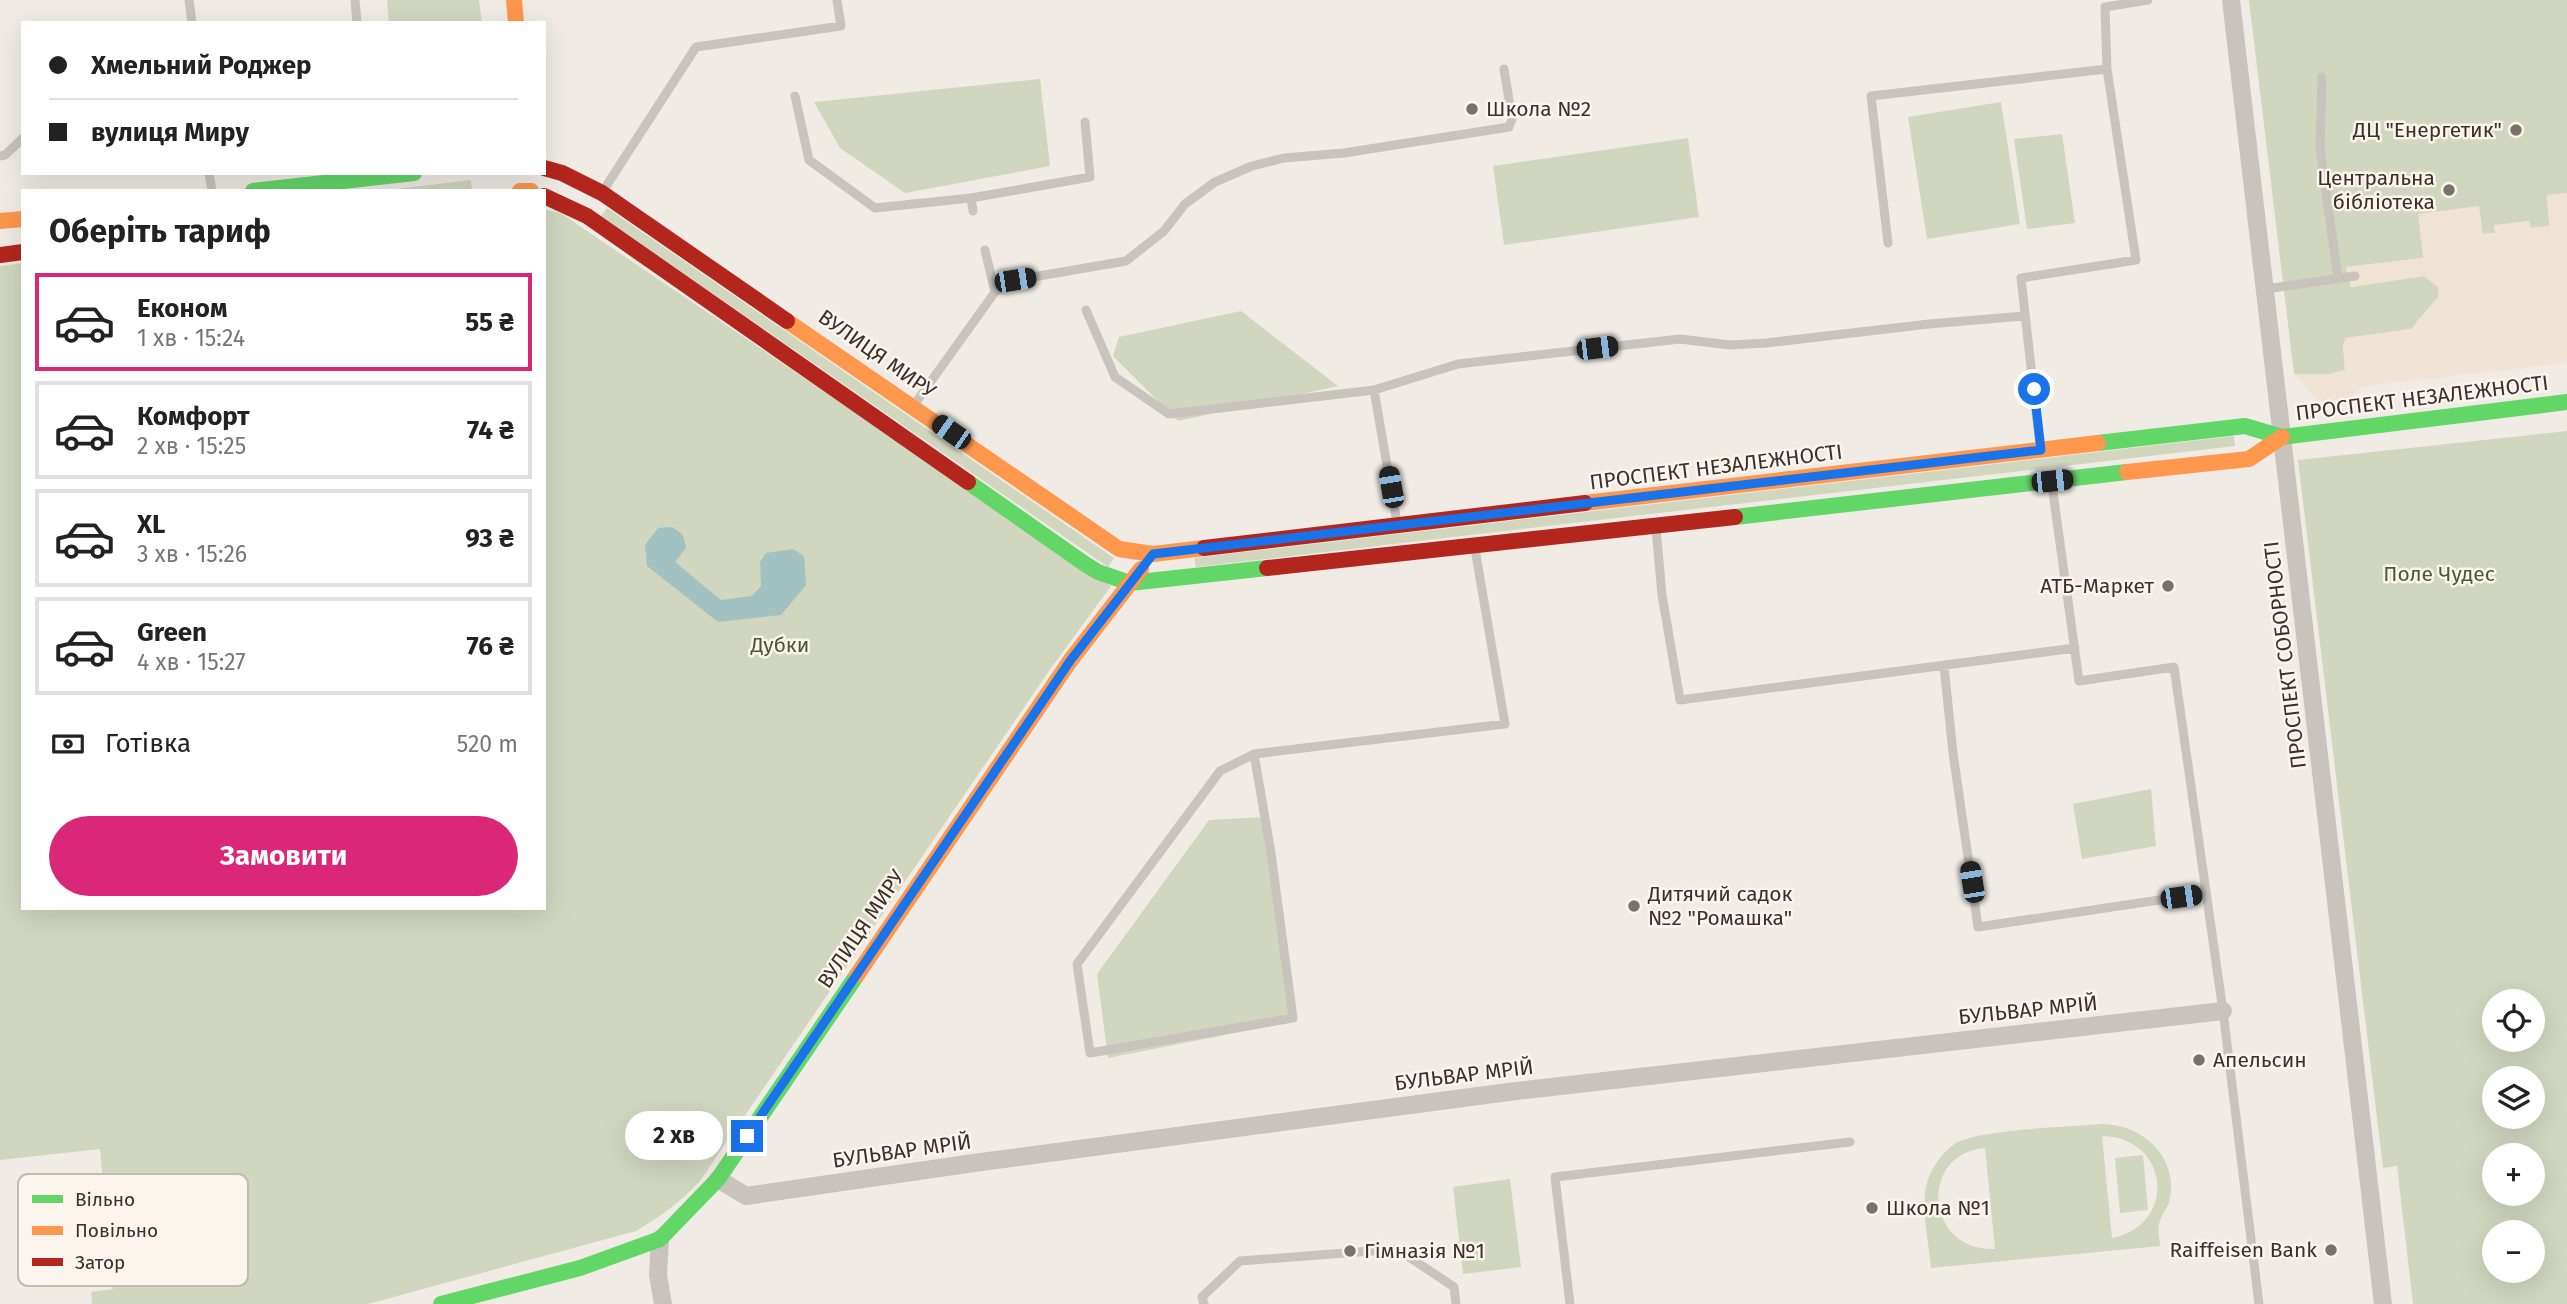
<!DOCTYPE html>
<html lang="uk">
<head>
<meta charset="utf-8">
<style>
  body { margin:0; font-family:"Fira Sans",sans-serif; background:#f6f6f6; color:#222; height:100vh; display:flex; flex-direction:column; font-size:26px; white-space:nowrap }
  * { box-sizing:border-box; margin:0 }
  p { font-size:23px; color:#767676 }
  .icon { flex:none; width:38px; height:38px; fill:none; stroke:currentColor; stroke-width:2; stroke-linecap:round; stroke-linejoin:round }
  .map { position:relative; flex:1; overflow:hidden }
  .panel { position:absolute; left:21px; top:189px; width:525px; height:721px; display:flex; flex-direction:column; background:#fff; border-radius:0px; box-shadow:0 7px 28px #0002 }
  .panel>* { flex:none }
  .guide { position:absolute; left:21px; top:21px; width:525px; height:154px; border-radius:0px; box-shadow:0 7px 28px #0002; display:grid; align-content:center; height:154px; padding:0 28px; background:#fff }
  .controls { position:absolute; left:2482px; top:989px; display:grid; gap:14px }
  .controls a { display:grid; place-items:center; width:63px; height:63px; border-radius:50%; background:#fff; box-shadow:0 7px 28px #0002; font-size:35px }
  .end { position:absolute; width:32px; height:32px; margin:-16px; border:9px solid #1a73e8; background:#fff; box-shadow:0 0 0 4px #fff }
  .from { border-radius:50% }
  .bubble { position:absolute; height:49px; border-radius:24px; background:#fff; box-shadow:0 7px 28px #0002; font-size:23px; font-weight:700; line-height:49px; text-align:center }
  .car { position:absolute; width:21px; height:42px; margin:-21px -10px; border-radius:9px; box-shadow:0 0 5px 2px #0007; background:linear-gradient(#222 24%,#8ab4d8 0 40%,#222 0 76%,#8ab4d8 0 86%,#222 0) }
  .guide b { display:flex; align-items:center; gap:24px; height:66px; font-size:26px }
  .guide b+b { border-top:2px solid #e0e0e0 }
  .guide i { width:18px; height:18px; background:#222 }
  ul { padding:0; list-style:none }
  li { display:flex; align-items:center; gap:21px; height:98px; margin:0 14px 10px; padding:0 14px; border:4px solid #e0e0e0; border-radius:0px }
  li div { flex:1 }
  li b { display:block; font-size:26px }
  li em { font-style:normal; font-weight:700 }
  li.on { border-color:#db2777 }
  li>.icon { width:63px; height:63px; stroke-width:1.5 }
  h2 { padding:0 28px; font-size:32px; line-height:84px }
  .pay { display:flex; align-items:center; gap:18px; height:77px; padding:0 28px; font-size:26px }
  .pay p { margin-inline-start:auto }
  .action { display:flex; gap:14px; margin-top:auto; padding:14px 28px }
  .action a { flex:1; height:80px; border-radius:42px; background:#db2777; color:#fff; font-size:28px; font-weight:700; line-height:80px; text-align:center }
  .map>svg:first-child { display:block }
  .green { fill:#d1d6bf; fill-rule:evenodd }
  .plaza { fill:#eee3d5 }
  .water { fill:#a1c2c1 }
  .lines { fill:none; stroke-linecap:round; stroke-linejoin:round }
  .lane { stroke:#c9c3be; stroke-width:9 }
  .street { stroke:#c9c3be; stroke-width:18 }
  .fast { stroke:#63d668; stroke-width:16 }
  .slow { stroke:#ff974d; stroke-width:16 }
  .jam { stroke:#b3261e; stroke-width:16 }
  .route { stroke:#1a73e8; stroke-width:9 }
  .poi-dot { fill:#7a716c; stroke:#fbf5ee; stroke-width:2.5 }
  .labels { text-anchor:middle; stroke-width:5; stroke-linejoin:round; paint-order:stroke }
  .poi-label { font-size:21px; fill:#3b302b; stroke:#fbf5ee; text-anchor:start }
  .street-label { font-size:21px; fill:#3b302b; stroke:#fbf5ee }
  .park-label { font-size:21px; fill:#4a5a2e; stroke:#fbf5ee }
  .key { fill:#fbf5ee; stroke:#c1bab4; stroke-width:2 }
  .key-label { font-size:19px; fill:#3b302b }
</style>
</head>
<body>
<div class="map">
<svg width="2567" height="1304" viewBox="0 0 2567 1304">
  <rect width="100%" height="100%" fill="#f0ebe5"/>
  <path class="green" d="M 387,0 L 479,0 L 482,23 L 389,23 Z
    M 2249,0 L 2567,0 L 2567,193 L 2547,196 L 2550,226 L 2530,228 L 2529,221 L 2494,226 L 2495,233 L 2482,234 L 2423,258 L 2346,267 L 2351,287 L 2424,276 L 2438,287 L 2438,297 L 2411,329 L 2346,338 L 2343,345 L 2345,370 L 2330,374 L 2294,374 Z
    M 1040,79 L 1050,166 L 905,193 L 840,148 L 814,102 Z
    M 2001,102 L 2020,224 L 1927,239 L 1908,117 Z
    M 2062,134 L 2075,223 L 2027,229 L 2014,139 Z
    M 1688,138 L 1699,217 L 1504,245 L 1493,166 Z
    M 471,180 L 472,189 L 380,191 Z
    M 607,208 L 1114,558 L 1108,567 L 601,216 Z
    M 544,209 L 562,214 L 1111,586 L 1051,668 L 700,1181 C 681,1202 661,1216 636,1231 L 368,1304 L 92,1304 L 91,1292 L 113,1289 L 100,1149 L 0,1160 L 0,266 L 23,263 L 23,908 L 544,908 Z
    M 1241,311 L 1338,386 L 1178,421 L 1113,356 L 1119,337 Z
    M 2567,431 L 2567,1304 L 2413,1304 L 2397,1166 L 2383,1168 L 2298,460 ZM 2494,1001 L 2532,1001 L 2532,1040 L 2494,1040 ZM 2494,1078 L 2532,1078 L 2532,1116 L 2494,1116 ZM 2494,1155 L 2532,1155 L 2532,1194 L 2494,1194 ZM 2494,1232 L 2532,1232 L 2532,1270 L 2494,1270 Z
    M 2234,436 L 2235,446 L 1196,567 L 1194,558 Z
    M 2151,789 L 2156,846 L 2082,859 L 2073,804 Z
    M 1264,817 L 1296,1021 L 1108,1058 L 1097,974 L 1209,820 Z
    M 2101,1124 C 2141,1124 2178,1155 2170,1199 C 2168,1208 2161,1215 2159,1224 C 2157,1230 2160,1240 2160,1246 L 1931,1268 C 1929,1243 1921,1212 1926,1187 C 1930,1169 1941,1153 1956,1143 C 1981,1129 2069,1127 2101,1124 ZM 2102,1136 C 2170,1137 2178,1225 2112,1238 ZM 1985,1148 L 1995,1249 L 1994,1249 C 1924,1250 1919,1153 1985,1148 Z
    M 2143,1155 L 2148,1210 L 2120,1213 L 2115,1158 Z
    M 1510,1179 L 1521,1267 L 1463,1274 L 1453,1187 Z"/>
  <path class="plaza" d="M 2567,193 L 2567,363 L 2363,386 L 2349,399 L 2319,402 L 2294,374 L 2330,374 L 2345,370 L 2343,345 L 2346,338 L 2411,329 L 2428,310 L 2438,297 L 2438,287 L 2424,276 L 2351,287 L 2346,267 L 2423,258 L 2418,214 L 2479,206 L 2483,234 L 2495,233 L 2494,225 L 2529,221 L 2531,228 L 2549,226 L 2547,195 Z"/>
  <path class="water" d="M 672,527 L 683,535 L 686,548 L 675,562 L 721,600 L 752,596 L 761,586 L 760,562 L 766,553 L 793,549 L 804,556 L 806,585 L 781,615 L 718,622 L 647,566 L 645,545 L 658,528 Z"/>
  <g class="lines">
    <path class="lane" d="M 189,0 L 192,23
      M 355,0 L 357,23
      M 2322,77 L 2320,149 L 2338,279
      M 795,96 L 809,160 L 875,208 L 971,198
      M 0,156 L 5,155 L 23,138
      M 209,173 L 212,191
      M 603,191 L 696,47 L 841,26 L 837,0
      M 973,211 L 971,198 L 1090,177 L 1085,122
      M 1888,243 L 1871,96 L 2107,69
      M 2266,289 L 2355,276
      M 995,292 L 1015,280 L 1126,261 L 1164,231 L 1185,204 L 1215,182 L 1252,166 L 1284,158 L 1344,153 L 1509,127 L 1512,119 L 1504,69
      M 1086,310 L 1115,377 L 1169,414 L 1374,390 L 1458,364 L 1680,339 L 1730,345 L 1766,343 L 1929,324 L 2024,316
      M 1374,390 L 1397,523
      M 914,405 L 995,292 L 985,250
      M 2040,447 L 2021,278 L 2136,260 L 2107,69 L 2105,7 L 2148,0
      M 2052,485 L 2079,681 L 2174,667 L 2223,1011 L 2259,1304
      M 1656,528 L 1662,595 L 1680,700 L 2075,648
      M 1944,666 L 1953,753 L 1978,927 L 2206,893
      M 1254,754 L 1271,853 L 1293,1018 L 1090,1053 L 1077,964 L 1220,771 L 1254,754 L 1505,724 L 1475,549
      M 1204,1304 L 1202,1297 L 1240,1261 L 1397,1249 L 1454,1287 L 1456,1304
      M 1570,1304 L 1555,1177 L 1850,1142"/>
    <path class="street" d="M 2231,0 L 2383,1304
      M 718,1179 L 746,1196 L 981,1162 L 1516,1091 L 2223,1011
      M 660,1239 L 658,1275 L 663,1304"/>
    <path class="fast" d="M 253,191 L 414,173
      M 2098,443 L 2245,426 L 2282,437 L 2567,402
      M 968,482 L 1085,564 L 1098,572 L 1130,583 L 1267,568
      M 1735,517 L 2127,472
      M 441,1304 L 580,1268 L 660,1239 L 718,1179 L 857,975"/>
    <path class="slow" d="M 514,0 L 516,23
      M 520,191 L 531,191
      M 0,221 L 23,219
      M 787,321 L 1119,549 L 1153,554 L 1204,548
      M 2127,472 L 2249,459 L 2282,437
      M 1585,503 L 2098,443
      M 857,975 L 1070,661 L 1141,569"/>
    <path class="jam" d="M 544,168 L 562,173 L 602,193 L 787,321
      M 544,196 L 587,216 L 968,482
      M 0,255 L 23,252
      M 1204,548 L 1585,503
      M 1267,568 L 1735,517"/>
  </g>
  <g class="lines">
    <path class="route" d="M 747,1136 L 1070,661 L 1153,554 L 2041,450 L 2034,389"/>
  </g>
  <g class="poi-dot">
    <circle cx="1472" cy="109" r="7"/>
    <circle cx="2516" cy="130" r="7"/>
    <circle cx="2449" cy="190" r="7"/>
    <circle cx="2168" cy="586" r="7"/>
    <circle cx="1634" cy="906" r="7"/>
    <circle cx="2199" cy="1060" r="7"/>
    <circle cx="1872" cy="1208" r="7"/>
    <circle cx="2331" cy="1250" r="7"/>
    <circle cx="1350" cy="1251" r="7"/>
  </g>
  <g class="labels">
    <g class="poi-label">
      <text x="1486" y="116">Школа №2</text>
      <text x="2502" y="137" text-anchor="end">ДЦ "Енергетик"</text>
      <text x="2435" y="185" text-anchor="end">Центральна<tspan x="2435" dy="24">бібліотека</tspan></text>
      <text x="2154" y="593" text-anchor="end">АТБ-Маркет</text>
      <text x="1648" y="901">Дитячий садок<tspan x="1648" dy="24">№2 "Ромашка"</tspan></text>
      <text x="2213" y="1067">Апельсин</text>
      <text x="1886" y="1215">Школа №1</text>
      <text x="2317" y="1257" text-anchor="end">Raiffeisen Bank</text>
      <text x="1364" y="1258">Гімназія №1</text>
    </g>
    <g class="street-label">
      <text transform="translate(877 354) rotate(35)" y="7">ВУЛИЦЯ МИРУ</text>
      <text transform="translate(2422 398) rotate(-7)" y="7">ПРОСПЕКТ НЕЗАЛЕЖНОСТІ</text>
      <text transform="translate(1716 467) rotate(-7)" y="7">ПРОСПЕКТ НЕЗАЛЕЖНОСТІ</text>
      <text transform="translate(2285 655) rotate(-97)" y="7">ПРОСПЕКТ СОБОРНОСТІ</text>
      <text transform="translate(861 929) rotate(-56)" y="7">ВУЛИЦЯ МИРУ</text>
      <text transform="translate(2028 1010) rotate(-6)" y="7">БУЛЬВАР МРІЙ</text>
      <text transform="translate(1464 1075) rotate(-7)" y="7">БУЛЬВАР МРІЙ</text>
      <text transform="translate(902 1151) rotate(-8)" y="7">БУЛЬВАР МРІЙ</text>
    </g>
    <g class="park-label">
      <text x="2439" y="581">Поле Чудес</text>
      <text x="780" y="652">Дубки</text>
    </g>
  </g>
  <rect x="18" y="1174" width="230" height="112" rx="10" class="key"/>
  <rect x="32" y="1195" width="31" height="8" fill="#63d668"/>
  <rect x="32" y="1226" width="31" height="9" fill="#ff974d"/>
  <rect x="32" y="1258" width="31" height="8" fill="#b3261e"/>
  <g class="key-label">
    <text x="75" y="1206">Вільно</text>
    <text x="75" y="1237">Повільно</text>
    <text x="75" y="1269">Затор</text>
  </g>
</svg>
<div class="controls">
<a><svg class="icon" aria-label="locate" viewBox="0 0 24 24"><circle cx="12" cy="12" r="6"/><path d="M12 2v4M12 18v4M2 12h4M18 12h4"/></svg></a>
<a><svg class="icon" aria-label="layers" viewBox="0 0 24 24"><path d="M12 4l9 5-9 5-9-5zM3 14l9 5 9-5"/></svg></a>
<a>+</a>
<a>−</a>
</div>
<i class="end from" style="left:2034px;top:389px"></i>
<i class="end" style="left:747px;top:1136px"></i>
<div class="bubble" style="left:625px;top:1111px;width:98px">2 хв</div>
<i class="car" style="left:1015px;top:280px;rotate:81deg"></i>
<i class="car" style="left:1597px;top:348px;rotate:83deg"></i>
<i class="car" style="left:951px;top:432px;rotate:305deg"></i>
<i class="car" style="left:2052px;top:481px;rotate:84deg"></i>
<i class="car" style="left:1391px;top:487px;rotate:350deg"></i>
<i class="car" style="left:1972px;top:882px;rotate:351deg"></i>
<i class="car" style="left:2181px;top:897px;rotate:82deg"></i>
<div class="guide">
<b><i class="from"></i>Хмельний Роджер</b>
<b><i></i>вулиця Миру</b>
</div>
<section class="panel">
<h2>Оберіть тариф</h2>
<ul>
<li class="on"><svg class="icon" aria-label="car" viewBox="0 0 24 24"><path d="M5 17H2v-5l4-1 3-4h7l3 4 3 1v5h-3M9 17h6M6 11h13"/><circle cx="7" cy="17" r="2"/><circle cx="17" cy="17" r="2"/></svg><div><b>Економ</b><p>1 хв · 15:24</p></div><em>55 ₴</em></li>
<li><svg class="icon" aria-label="car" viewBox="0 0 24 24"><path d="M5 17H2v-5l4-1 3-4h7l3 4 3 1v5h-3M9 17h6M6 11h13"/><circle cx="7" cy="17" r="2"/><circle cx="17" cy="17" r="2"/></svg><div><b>Комфорт</b><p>2 хв · 15:25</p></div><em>74 ₴</em></li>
<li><svg class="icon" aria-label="car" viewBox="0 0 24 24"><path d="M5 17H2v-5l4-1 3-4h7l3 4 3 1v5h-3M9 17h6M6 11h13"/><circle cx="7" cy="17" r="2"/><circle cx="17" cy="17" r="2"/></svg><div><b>XL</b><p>3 хв · 15:26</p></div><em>93 ₴</em></li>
<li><svg class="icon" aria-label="car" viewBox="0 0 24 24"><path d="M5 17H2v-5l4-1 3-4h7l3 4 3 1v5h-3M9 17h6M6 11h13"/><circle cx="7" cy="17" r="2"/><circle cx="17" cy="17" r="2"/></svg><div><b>Green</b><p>4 хв · 15:27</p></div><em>76 ₴</em></li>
</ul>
<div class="pay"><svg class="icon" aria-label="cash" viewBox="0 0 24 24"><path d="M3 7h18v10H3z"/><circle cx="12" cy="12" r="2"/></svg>Готівка<p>520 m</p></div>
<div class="action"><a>Замовити</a></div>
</section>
</div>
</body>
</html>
